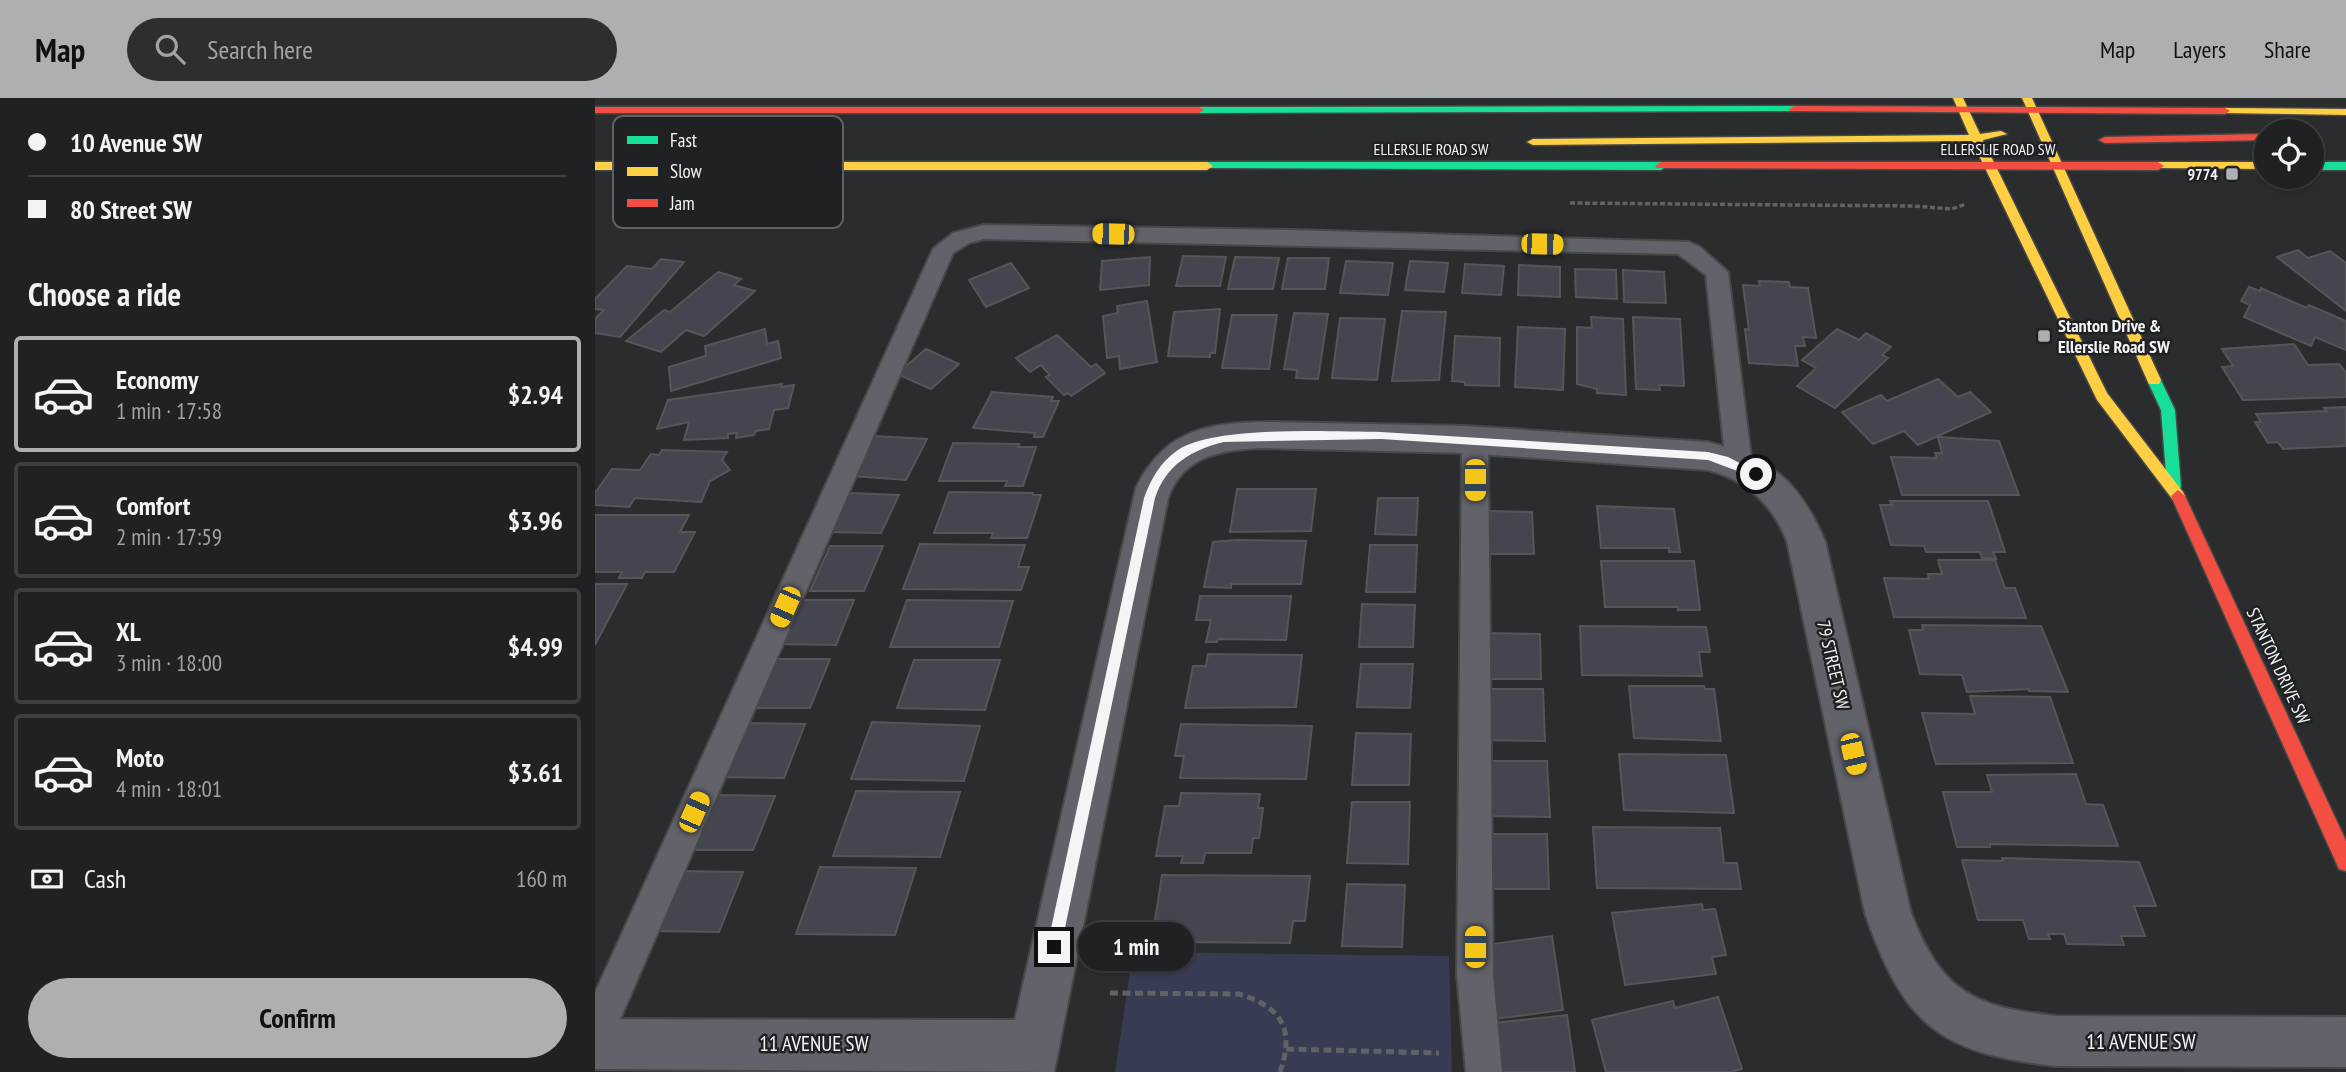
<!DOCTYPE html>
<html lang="en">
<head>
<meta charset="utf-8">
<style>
  body { margin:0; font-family:"PT Sans Narrow",sans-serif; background:#2d2e2f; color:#f1f3f6; height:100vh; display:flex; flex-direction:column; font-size:26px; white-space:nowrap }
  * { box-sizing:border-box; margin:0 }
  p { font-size:23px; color:#a2a3a5 }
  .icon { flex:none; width:38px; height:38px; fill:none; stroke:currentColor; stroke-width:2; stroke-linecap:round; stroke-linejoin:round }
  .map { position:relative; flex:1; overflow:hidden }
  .panel { display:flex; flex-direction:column; background:#202122; width:595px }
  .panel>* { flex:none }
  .banner { display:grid; align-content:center; height:154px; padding:0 28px; background:#202122 }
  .buttons { position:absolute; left:1659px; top:21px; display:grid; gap:14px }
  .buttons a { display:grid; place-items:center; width:70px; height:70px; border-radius:50%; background:#202122; box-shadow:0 2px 5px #0004,0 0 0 2px #3d3e40; font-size:35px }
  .end { position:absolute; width:32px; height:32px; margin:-16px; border:9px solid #f4f5f7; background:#111; box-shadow:0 0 0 4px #111 }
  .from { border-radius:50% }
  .bubble { position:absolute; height:49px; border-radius:24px; background:#202122; box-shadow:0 2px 5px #0004,0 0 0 2px #3d3e40; font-size:23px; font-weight:700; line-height:49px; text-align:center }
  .car { position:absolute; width:21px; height:42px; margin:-21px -10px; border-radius:9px; box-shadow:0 0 5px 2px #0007; background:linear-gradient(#f5c518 24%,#345 0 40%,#f5c518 0 76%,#345 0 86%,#f5c518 0) }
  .banner b { display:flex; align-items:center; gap:24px; height:66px; font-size:26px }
  .banner b+b { border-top:2px solid #3d3e40 }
  .banner i { width:18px; height:18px; background:#f1f3f6 }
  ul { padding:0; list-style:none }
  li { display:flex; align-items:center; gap:21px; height:116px; margin:0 14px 10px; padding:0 14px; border:4px solid #3d3e40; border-radius:7px }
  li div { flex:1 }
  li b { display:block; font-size:26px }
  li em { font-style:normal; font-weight:700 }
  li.selected { border-color:#aeafb1 }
  li>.icon { width:63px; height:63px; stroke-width:1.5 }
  h2 { padding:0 28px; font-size:32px; line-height:84px }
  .pay { display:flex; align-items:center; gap:18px; height:77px; padding:0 28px; font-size:26px }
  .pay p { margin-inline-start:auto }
  .action { display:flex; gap:14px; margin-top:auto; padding:14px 28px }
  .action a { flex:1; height:80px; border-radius:42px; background:#aeafb1; color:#111; font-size:28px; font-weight:700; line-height:80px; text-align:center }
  header { display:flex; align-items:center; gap:42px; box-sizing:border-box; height:98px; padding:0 35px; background:#aeafb1; color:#111 }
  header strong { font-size:33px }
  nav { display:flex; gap:38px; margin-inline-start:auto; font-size:24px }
  .search { width:490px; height:63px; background:#2d2e2f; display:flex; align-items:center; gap:18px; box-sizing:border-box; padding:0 24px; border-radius:38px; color:#a2a3a5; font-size:26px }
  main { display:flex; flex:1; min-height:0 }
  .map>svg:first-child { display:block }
  .green { fill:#373c53 }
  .building { fill:#43454f; stroke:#555657; stroke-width:2 }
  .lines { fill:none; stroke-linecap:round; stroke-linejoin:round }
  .lane-casing { stroke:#484849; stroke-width:4 }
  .street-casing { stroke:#484849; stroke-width:4 }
  .fast-casing { stroke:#484849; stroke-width:3 }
  .slow-casing { stroke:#484849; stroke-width:3 }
  .jam-casing { stroke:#484849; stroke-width:3 }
  .path-far1 { stroke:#616265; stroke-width:3.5; stroke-dasharray:5 2.5; stroke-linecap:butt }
  .path { stroke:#616265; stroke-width:5; stroke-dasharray:8 4.5; stroke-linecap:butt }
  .lane { fill:#62636a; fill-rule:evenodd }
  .street { fill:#62636a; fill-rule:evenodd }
  .fast { fill:#16e098; fill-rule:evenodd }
  .slow { fill:#ffcf43; fill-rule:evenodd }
  .jam { fill:#f24e42; fill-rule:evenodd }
  .route { fill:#f4f5f7 }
  .poi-dot { fill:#aeafb1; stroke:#202125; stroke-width:2.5 }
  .labels { text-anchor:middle; stroke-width:5; stroke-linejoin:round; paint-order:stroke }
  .far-street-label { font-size:16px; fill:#f4f5f7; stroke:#202125 }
  .far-poi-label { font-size:16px; font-weight:bold; fill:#f4f5f7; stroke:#202125; text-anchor:end }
  .poi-label { font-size:18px; font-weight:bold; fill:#f4f5f7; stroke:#202125; text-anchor:start }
  .street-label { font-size:18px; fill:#f4f5f7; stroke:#202125 }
  .near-street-label { font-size:21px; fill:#f4f5f7; stroke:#202125 }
  .key { fill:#202125; stroke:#606164; stroke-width:2 }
  .key-label { font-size:19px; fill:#f4f5f7 }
</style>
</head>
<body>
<header>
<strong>Map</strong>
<div class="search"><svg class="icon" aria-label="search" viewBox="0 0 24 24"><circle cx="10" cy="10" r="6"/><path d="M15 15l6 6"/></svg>Search here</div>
<nav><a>Map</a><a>Layers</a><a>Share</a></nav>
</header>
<main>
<section class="panel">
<div class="banner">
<b><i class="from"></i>10 Avenue SW</b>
<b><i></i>80 Street SW</b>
</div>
<h2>Choose a ride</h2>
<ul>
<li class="selected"><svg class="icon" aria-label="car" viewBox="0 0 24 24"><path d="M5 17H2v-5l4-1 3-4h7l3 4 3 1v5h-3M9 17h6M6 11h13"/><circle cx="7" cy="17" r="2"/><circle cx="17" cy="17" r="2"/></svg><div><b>Economy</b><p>1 min · 17:58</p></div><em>$2.94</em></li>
<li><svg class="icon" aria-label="car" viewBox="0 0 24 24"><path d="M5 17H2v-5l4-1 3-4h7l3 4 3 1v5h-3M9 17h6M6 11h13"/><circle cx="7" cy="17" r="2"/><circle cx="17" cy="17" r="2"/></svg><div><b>Comfort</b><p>2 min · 17:59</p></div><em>$3.96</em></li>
<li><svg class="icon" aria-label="car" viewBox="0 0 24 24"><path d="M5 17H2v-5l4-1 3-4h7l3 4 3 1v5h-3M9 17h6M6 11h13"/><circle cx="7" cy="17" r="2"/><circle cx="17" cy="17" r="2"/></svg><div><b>XL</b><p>3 min · 18:00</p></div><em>$4.99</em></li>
<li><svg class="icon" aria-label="car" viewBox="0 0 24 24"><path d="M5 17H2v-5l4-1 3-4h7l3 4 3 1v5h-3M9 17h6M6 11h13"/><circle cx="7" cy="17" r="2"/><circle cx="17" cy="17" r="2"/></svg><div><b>Moto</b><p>4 min · 18:01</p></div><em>$3.61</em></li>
</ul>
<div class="pay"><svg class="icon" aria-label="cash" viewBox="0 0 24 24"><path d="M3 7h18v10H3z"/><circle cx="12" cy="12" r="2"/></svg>Cash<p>160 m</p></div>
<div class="action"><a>Confirm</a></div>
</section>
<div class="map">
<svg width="1751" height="974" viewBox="0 0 1751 974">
  <rect width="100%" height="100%" fill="#2b2c2e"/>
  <path class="green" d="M 538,854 L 854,858 L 857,974 L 520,974 Z"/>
  <path class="building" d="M 1703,152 L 1713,160 L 1735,153 L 1751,165 L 1751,213 L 1682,159 Z
    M 588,158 L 631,159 L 625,188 L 581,188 Z
    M 555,159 L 554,187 L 505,192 L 507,163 Z
    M 640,159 L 684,160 L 678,191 L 633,191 Z
    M 693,160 L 734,160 L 730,191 L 687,191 Z
    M 66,161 L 89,164 L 25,239 L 0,235 L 0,221 L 9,212 L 0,211 L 0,201 L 32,168 L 57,171 Z
    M 751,163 L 798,165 L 793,197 L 745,195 Z
    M 815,163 L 853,165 L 849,194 L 810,192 Z
    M 416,165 L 434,190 L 391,209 L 374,182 Z
    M 870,166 L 909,168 L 906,197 L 867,195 Z
    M 924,167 L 965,169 L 965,199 L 923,197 Z
    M 980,171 L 1021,172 L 1022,201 L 981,199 Z
    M 1028,172 L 1069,174 L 1071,205 L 1029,204 Z
    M 123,174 L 146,181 L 139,187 L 160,193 L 109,238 L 91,232 L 66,254 L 31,243 L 69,212 L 75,214 Z
    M 1164,183 L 1194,184 L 1195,189 L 1213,190 L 1221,240 L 1208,239 L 1210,248 L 1200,248 L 1203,268 L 1154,265 L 1150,231 L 1154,232 L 1148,187 L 1165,188 Z
    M 1654,189 L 1665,193 L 1666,190 L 1712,210 L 1714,207 L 1751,223 L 1751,252 L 1720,239 L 1716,248 L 1649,219 L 1655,207 L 1646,203 Z
    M 552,203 L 562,264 L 525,271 L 524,258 L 512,260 L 508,218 L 523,215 L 522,208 Z
    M 625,211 L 620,255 L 615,255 L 615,259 L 573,258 L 579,214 Z
    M 807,213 L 851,214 L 844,282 L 797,283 Z
    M 699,215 L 733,216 L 723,281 L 701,280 L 702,272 L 689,271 Z
    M 637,217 L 682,217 L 674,271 L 627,270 Z
    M 996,219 L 1028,221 L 1031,297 L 1002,295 L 1002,291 L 982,286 L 982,229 L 997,230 Z
    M 1038,219 L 1085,221 L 1089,288 L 1064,287 L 1065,292 L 1041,291 Z
    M 745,220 L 790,221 L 782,282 L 737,280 Z
    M 923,229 L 970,231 L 968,292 L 920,289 Z
    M 170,231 L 172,246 L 183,243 L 186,260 L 76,293 L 74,269 L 111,258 L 110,248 Z
    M 1242,231 L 1264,242 L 1271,235 L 1296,249 L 1287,257 L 1293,260 L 1240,310 L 1202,288 L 1221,270 L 1207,262 Z
    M 462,237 L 496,269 L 501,266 L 510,275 L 476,298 L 473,295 L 469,297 L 451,279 L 455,277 L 446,267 L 435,274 L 421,260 Z
    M 860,238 L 905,240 L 904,288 L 870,287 L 870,284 L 857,283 Z
    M 1699,246 L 1713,267 L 1744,266 L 1751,275 L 1751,299 L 1648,302 L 1627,269 L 1638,268 L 1627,251 Z
    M 331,251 L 364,266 L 336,291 L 302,276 Z
    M 1343,281 L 1363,299 L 1375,294 L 1396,314 L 1323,347 L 1309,333 L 1278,346 L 1247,314 L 1286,297 L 1292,303 Z
    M 187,286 L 186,289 L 199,287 L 193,310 L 179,312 L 174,331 L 161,333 L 159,337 L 141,340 L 142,335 L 133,336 L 133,340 L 89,342 L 94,324 L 62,331 L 73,302 Z
    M 397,294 L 458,299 L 456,303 L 464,303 L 448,339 L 439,339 L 440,335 L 378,330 Z
    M 1751,309 L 1751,348 L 1688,351 L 1683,344 L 1673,345 L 1660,324 L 1666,324 L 1661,316 L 1731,313 L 1729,310 Z
    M 279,338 L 332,341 L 311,382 L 258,378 Z
    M 1343,339 L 1404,343 L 1424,397 L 1307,397 L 1296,359 L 1342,360 L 1340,355 L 1347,355 Z
    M 358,345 L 424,346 L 423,349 L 441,349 L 428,388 L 410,388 L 412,383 L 344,383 Z
    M 67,352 L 132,354 L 127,362 L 135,372 L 115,383 L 106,404 L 40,400 L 34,409 L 0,407 L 0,395 L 17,371 L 45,372 L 56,356 L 64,357 Z
    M 642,391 L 721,391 L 716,433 L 635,434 Z
    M 354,394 L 438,395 L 438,397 L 446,397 L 432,440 L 396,440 L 398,435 L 339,435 Z
    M 253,395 L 304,397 L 286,435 L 235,434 Z
    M 783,400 L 823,400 L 821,437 L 780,436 Z
    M 1295,403 L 1393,403 L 1410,454 L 1398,454 L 1401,461 L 1387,460 L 1385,454 L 1331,454 L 1329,448 L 1296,447 L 1285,407 L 1297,407 Z
    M 1002,408 L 1079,411 L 1085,454 L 1074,454 L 1074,450 L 1006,450 Z
    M 889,413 L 937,414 L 939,456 L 889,456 Z
    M 0,417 L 94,417 L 85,434 L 100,434 L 79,474 L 50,474 L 47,480 L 24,480 L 27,474 L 0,474 Z
    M 642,442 L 711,443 L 706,486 L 636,486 L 636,490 L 609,489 L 618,444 Z
    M 325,446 L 430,447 L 423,469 L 434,469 L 426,492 L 308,491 Z
    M 775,447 L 822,447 L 820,494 L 771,494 Z
    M 235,448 L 288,448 L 269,493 L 215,493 Z
    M 1343,462 L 1400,462 L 1410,490 L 1420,490 L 1431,520 L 1299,519 L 1289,480 L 1334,481 L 1333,476 L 1347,476 Z
    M 1006,463 L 1099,463 L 1105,512 L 1083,512 L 1083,509 L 1010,509 Z
    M 0,486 L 32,486 L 0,547 Z
    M 605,498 L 696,498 L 691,542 L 623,541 L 622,544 L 611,544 L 616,522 L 601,522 Z
    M 205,502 L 259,502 L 241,547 L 185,546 Z
    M 312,502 L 418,503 L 404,549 L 295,549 Z
    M 767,506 L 820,507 L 818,549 L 764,549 Z
    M 1327,527 L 1446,528 L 1473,594 L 1434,593 L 1434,591 L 1372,594 L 1367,577 L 1325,576 L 1314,532 L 1328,532 Z
    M 985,528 L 1111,529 L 1115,554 L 1104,554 L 1107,578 L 987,577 Z
    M 888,535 L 945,536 L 946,581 L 888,581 Z
    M 613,556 L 707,557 L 701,609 L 590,610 L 598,568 L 611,568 Z
    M 178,561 L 235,561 L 215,610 L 156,610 Z
    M 319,562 L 405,562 L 390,612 L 302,610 Z
    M 766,566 L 818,566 L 815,610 L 762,609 Z
    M 1034,588 L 1109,588 L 1110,591 L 1119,591 L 1126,643 L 1039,640 Z
    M 890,591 L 948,591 L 950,643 L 891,642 Z
    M 1375,598 L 1455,599 L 1478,665 L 1341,666 L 1327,615 L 1380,616 Z
    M 277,624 L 385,628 L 369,683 L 256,681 Z
    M 150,625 L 210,626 L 189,680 L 125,679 Z
    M 586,626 L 717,628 L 711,681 L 585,680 L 589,658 L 580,658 Z
    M 761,635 L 816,636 L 814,687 L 757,687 Z
    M 1024,656 L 1131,657 L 1139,715 L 1029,712 Z
    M 890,663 L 952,663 L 955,719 L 891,718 Z
    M 1481,676 L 1491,706 L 1508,707 L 1523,748 L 1395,746 L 1395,749 L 1362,749 L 1348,694 L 1397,694 L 1392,677 Z
    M 261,693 L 365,694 L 345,759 L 238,758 Z
    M 586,695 L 665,696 L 663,710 L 668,710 L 664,740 L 658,740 L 656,755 L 610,755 L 608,765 L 586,765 L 588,758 L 561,758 L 570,708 L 584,708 Z
    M 121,697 L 180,698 L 158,752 L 97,752 Z
    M 757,704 L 815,704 L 813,766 L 752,765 Z
    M 998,729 L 1125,730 L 1129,765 L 1142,765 L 1146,791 L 1002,790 Z
    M 891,736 L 952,736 L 954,791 L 890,791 Z
    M 1407,760 L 1544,764 L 1561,808 L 1539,808 L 1550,838 L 1526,838 L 1529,847 L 1472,846 L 1469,836 L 1453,836 L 1455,841 L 1434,841 L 1428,822 L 1383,822 L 1367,762 L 1408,763 Z
    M 225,769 L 321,770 L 300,837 L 201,836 Z
    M 85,773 L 148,774 L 124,834 L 59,833 Z
    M 567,777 L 715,778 L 710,823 L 698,823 L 695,845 L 578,844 L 580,829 L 559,829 Z
    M 752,786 L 810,787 L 807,849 L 747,848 Z
    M 1107,806 L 1108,812 L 1120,811 L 1131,857 L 1117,859 L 1121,876 L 1030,887 L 1017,815 Z
    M 957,838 L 968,912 L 900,921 L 891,847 Z
    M 1123,899 L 1147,971 L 1135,974 L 1011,974 L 997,922 L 1078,903 L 1080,910 Z
    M 972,917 L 980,974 L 903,974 L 898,925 Z"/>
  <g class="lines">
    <defs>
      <path id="lane" d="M 389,127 L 698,132 L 1094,144 L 1105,149 L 1133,174 L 1157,367 L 1153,374 L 1144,377 L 1135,374 L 1131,367 L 1111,177 L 1083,156 L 389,141 L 374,145 L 358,155 L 13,949 L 0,954 L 0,895 L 338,151 L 358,135 Z
        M 880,334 L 889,337 L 893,344 L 898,877 L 907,974 L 871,974 L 862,877 L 867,344 L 871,337 Z"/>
      <path id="street" d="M 680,324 L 870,328 L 1113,344 C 1177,361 1203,382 1230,443 L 1316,815 C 1347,895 1380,909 1461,918 L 1751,919 L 1751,969 L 1461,968 C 1342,955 1309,926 1270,815 L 1192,443 C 1177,406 1152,382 1113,372 L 870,355 L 666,350 C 625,352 588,358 573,400 L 459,974 L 0,971 L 0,921 L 420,922 L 541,390 C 571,329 617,324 680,324 Z"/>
      <path id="fast" d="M 1199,8 L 1204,11 L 1203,13 L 604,15 L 599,12 L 604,9 Z
        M 612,64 L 1066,64 L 1072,68 L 1066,72 L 608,70 L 606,68 Z
        M 1717,64 L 1751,64 L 1751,72 L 1717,72 Z
        M 1559,277 L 1564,278 L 1580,312 L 1586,389 L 1579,395 L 1572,389 L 1566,312 L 1552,282 Z"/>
      <path id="slow" d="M 1358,0 L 1368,0 L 1385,36 L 1406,33 L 1412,36 L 1388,42 L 1512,295 L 1588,394 L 1590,398 L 1588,402 L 1578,402 L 1502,302 L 1377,43 L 938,47 L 932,44 L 938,41 L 1374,37 Z
        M 1427,0 L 1437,0 L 1566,282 L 1564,286 L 1554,286 L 1552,282 Z
        M 1630,10 L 1751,11 L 1751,17 L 1626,15 L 1626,11 Z
        M 0,64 L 612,64 L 618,68 L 612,72 L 0,72 Z
        M 1563,64 L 1671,64 L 1671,71 L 1559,70 L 1557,68 Z"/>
      <path id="jam" d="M 1199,8 L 1630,10 L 1635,13 L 1630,16 L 1195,13 L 1194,11 Z
        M 0,9 L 604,9 L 609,12 L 604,15 L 0,15 Z
        M 1671,36 L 1671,42 L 1510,45 L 1504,42 L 1510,39 Z
        M 1066,64 L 1563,64 L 1569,68 L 1563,72 L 1062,70 L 1060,68 Z
        M 1583,392 L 1590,398 L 1751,743 L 1751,773 L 1744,771 L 1576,398 Z"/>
    </defs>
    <use href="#lane" class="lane-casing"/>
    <use href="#street" class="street-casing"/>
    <use href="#fast" class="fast-casing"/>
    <use href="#slow" class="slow-casing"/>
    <use href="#jam" class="jam-casing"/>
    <path class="path-far1" d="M 975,105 L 1318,108 L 1357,111 L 1371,106"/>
    <path class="path" d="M 515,895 L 644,896 C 687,909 700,931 685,974
      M 691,951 L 844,955"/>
    <use href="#lane" class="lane"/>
    <use href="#street" class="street"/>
    <use href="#fast" class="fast"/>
    <use href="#slow" class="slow"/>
    <use href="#jam" class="jam"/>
  </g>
  <path class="route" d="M 786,334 L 1113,354 L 1133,359 L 1166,376 L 1161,380 L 1113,362 L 786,341 L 629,344 C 596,352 571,367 560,400 L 466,849 L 464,854 L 454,854 L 452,849 L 549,400 C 556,381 565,364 583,352 C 620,327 737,334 786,334 Z"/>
  <g class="poi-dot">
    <rect x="1630" y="69" width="14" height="14" rx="3.5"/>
    <rect x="1442" y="231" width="14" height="14" rx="3.5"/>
  </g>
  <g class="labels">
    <g class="far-street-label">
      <text x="836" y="57">ELLERSLIE ROAD SW</text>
      <text x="1403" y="57">ELLERSLIE ROAD SW</text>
    </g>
    <g class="far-poi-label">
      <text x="1623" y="82">9774</text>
    </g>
    <g class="poi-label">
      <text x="1463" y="234">Stanton Drive &amp;<tspan x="1463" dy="21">Ellerslie Road SW</tspan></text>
    </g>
    <g class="street-label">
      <text transform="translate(1238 567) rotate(77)" y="6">79 STREET SW</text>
      <text transform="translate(1683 568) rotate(65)" y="6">STANTON DRIVE SW</text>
    </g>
    <g class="near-street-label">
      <text x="1546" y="951">11 AVENUE SW</text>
      <text x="219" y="953">11 AVENUE SW</text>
    </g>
  </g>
  <rect x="18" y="18" width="230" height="112" rx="10" class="key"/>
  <rect x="32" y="38" width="31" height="8" fill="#16e098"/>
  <rect x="32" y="69" width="31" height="9" fill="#ffcf43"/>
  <rect x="32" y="101" width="31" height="8" fill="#f24e42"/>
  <g class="key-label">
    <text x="75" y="49">Fast</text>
    <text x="75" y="80">Slow</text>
    <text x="75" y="112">Jam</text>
  </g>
</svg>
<div class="buttons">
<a><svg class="icon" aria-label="locate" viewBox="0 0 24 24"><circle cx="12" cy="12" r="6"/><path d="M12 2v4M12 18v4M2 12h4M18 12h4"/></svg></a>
</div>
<i class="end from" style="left:1161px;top:376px"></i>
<i class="end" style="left:459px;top:849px"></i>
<div class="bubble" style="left:483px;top:824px;width:116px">1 min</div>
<i class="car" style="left:518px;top:136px;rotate:271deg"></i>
<i class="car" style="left:947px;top:146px;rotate:91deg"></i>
<i class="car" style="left:880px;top:382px;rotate:180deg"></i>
<i class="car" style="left:190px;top:509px;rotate:204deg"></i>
<i class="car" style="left:1258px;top:656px;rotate:167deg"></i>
<i class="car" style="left:99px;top:714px;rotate:24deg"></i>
<i class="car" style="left:880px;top:849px;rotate:0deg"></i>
</div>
</main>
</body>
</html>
